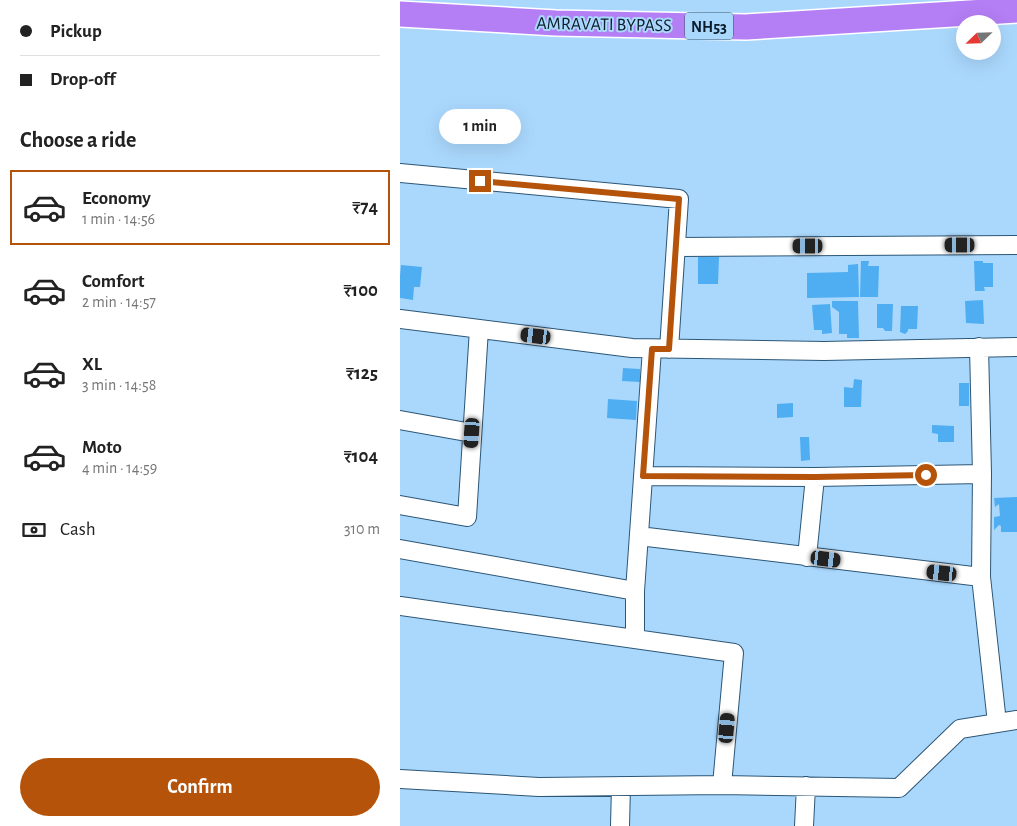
<!DOCTYPE html>
<html lang="en">
<head>
<meta charset="utf-8">
<style>
  body { margin:0; font-family:"Alegreya Sans",sans-serif; background:#f6f6f6; color:#222; height:100vh; display:flex; flex-direction:column; font-size:19px; white-space:nowrap }
  * { box-sizing:border-box; margin:0 }
  p { font-size:16px; color:#767676 }
  .icon { flex:none; width:28px; height:28px; fill:none; stroke:currentColor; stroke-width:2; stroke-linecap:round; stroke-linejoin:round }
  .map { position:relative; flex:1; overflow:hidden }
  .panel { display:flex; flex-direction:column; background:#fff; width:400px }
  .panel>* { flex:none }
  .guide { display:grid; align-content:center; height:110px; padding:0 20px; background:#fff }
  .needle { width:32px; rotate:247deg }
  .buttons { position:absolute; left:556px; top:15px; display:grid; gap:10px }
  .buttons a { display:grid; place-items:center; width:45px; height:45px; border-radius:50%; background:#fff; box-shadow:0 5px 20px #0002; font-size:25px }
  .end { position:absolute; width:22px; height:22px; margin:-11px; border:6px solid #b45309; background:#fff; box-shadow:0 0 0 2px #fff }
  .from { border-radius:50% }
  .bubble { position:absolute; height:35px; border-radius:18px; background:#fff; box-shadow:0 5px 20px #0002; font-size:16px; font-weight:600; line-height:35px; text-align:center }
  .car { position:absolute; width:15px; height:30px; margin:-15px -8px; border-radius:6px; box-shadow:0 0 4px 1px #0007; background:linear-gradient(#222 24%,#8ab4d8 0 40%,#222 0 76%,#8ab4d8 0 86%,#222 0) }
  .guide b { display:flex; align-items:center; gap:18px; height:48px; font-size:19px }
  .guide b+b { border-top:1px solid #e0e0e0 }
  .guide i { width:12px; height:12px; background:#222 }
  ul { padding:0; list-style:none }
  li { display:flex; align-items:center; gap:15px; height:75px; margin:0 10px 8px; padding:0 10px; border:2px solid transparent; border-radius:0px }
  li div { flex:1 }
  li b { display:block; font-size:19px }
  li em { font-style:normal; font-weight:600 }
  li.active { border-color:#b45309 }
  li>.icon { width:45px; height:45px; stroke-width:1.5 }
  h2 { padding:0 20px; font-size:22px; line-height:60px }
  .pay { display:flex; align-items:center; gap:12px; height:55px; padding:0 20px; font-size:19px }
  .pay p { margin-inline-start:auto }
  .cta { display:flex; gap:10px; margin-top:auto; padding:10px 20px }
  .cta a { flex:1; height:58px; border-radius:30px; background:#b45309; color:#fff; font-size:20px; font-weight:600; line-height:58px; text-align:center }
  main { display:flex; flex:1; min-height:0 }
  .map>svg:first-child { display:block }
  .building { fill:#4fadf1 }
  .lines { fill:none; stroke-linecap:round; stroke-linejoin:round }
  .minor-casing { stroke:#2c5676; stroke-width:20 }
  .highway-casing { stroke:#fff; stroke-width:28 }
  .minor { stroke:#fff; stroke-width:18 }
  .highway { stroke:#b47ef4; stroke-width:25 }
  .route { stroke:#b45309; stroke-width:6 }
  .labels { text-anchor:middle; stroke-width:4; stroke-linejoin:round; paint-order:stroke }
  .shield { fill:#aad8fd; stroke:#3b5469; stroke-width:1 }
  .shield-label { font-size:16px; font-weight:bold; fill:#0b1c2a }
  .street-label { font-size:18px; fill:#0b1c2a; stroke:#aad8fd }
</style>
</head>
<body>
<main>
<section class="panel">
<div class="guide">
<b><i class="from"></i>Pickup</b>
<b><i></i>Drop-off</b>
</div>
<h2>Choose a ride</h2>
<ul>
<li class="active"><svg class="icon" aria-label="car" viewBox="0 0 24 24"><path d="M5 17H2v-5l4-1 3-4h7l3 4 3 1v5h-3M9 17h6M6 11h13"/><circle cx="7" cy="17" r="2"/><circle cx="17" cy="17" r="2"/></svg><div><b>Economy</b><p>1 min · 14:56</p></div><em>₹74</em></li>
<li><svg class="icon" aria-label="car" viewBox="0 0 24 24"><path d="M5 17H2v-5l4-1 3-4h7l3 4 3 1v5h-3M9 17h6M6 11h13"/><circle cx="7" cy="17" r="2"/><circle cx="17" cy="17" r="2"/></svg><div><b>Comfort</b><p>2 min · 14:57</p></div><em>₹100</em></li>
<li><svg class="icon" aria-label="car" viewBox="0 0 24 24"><path d="M5 17H2v-5l4-1 3-4h7l3 4 3 1v5h-3M9 17h6M6 11h13"/><circle cx="7" cy="17" r="2"/><circle cx="17" cy="17" r="2"/></svg><div><b>XL</b><p>3 min · 14:58</p></div><em>₹125</em></li>
<li><svg class="icon" aria-label="car" viewBox="0 0 24 24"><path d="M5 17H2v-5l4-1 3-4h7l3 4 3 1v5h-3M9 17h6M6 11h13"/><circle cx="7" cy="17" r="2"/><circle cx="17" cy="17" r="2"/></svg><div><b>Moto</b><p>4 min · 14:59</p></div><em>₹104</em></li>
</ul>
<div class="pay"><svg class="icon" aria-label="cash" viewBox="0 0 24 24"><path d="M3 7h18v10H3z"/><circle cx="12" cy="12" r="2"/></svg>Cash<p>310 m</p></div>
<div class="cta"><a>Confirm</a></div>
</section>
<div class="map">
<svg width="617" height="826" viewBox="0 0 617 826">
  <rect width="100%" height="100%" fill="#aad8fd"/>
  <path class="building" d="M 298,257 L 319,257 L 318,284 L 298,284 Z
    M 461,261 L 469,261 L 468,266 L 479,266 L 478,297 L 460,297 Z
    M 574,261 L 583,261 L 583,263 L 593,263 L 593,287 L 584,287 L 585,291 L 575,291 Z
    M 458,264 L 459,297 L 407,298 L 407,273 L 448,272 L 448,265 Z
    M 1,265 L 22,267 L 20,287 L 14,287 L 13,300 L 0,298 L 0,276 Z
    M 583,300 L 584,324 L 566,323 L 565,301 Z
    M 432,301 L 458,301 L 459,338 L 447,338 L 447,334 L 439,334 L 439,312 L 432,307 Z
    M 430,304 L 432,333 L 422,334 L 422,330 L 414,330 L 412,305 Z
    M 477,304 L 493,304 L 492,331 L 485,331 L 483,328 L 477,328 Z
    M 501,306 L 518,306 L 517,329 L 508,329 L 508,331 L 505,334 L 500,332 Z
    M 223,368 L 240,369 L 240,382 L 222,381 Z
    M 454,379 L 462,380 L 461,407 L 444,407 L 444,387 L 453,388 Z
    M 559,383 L 569,383 L 569,406 L 559,406 Z
    M 208,399 L 237,401 L 236,420 L 207,418 Z
    M 393,403 L 393,417 L 377,418 L 377,404 Z
    M 532,425 L 554,426 L 554,442 L 538,442 L 538,434 L 532,433 Z
    M 400,437 L 409,437 L 410,460 L 401,461 Z
    M 617,497 L 617,516 L 607,516 L 617,516 L 617,532 L 601,532 L 601,526 L 599,525 L 594,530 L 594,517 L 600,516 L 599,504 L 595,507 L 594,498 Z"/>
  <g class="lines">
    <defs>
      <path id="minor" d="M 0,173 L 279,199 L 269,349
        M 276,247 L 617,245
        M 0,319 L 232,348 L 424,351 L 617,347
        M 579,347 L 582,474 L 581,577 L 597,723
        M 0,420 L 72,433
        M 243,476 L 415,477 L 582,474
        M 0,505 L 67,517 L 79,329
        M 239,536 L 581,577
        M 0,549 L 235,591
        M 407,557 L 415,477
        M 0,606 L 334,653 L 322,785
        M 235,639 L 235,591 L 252,349
        M 0,779 L 139,787 L 322,785 L 499,788 L 560,729 L 617,720
        M 220,826 L 221,786
        M 404,826 L 406,786"/>
      <path id="highway" d="M 0,14 L 156,23 L 346,27 L 617,10"/>
    </defs>
    <use href="#minor" class="minor-casing"/>
    <use href="#highway" class="highway-casing"/>
    <use href="#minor" class="minor"/>
    <use href="#highway" class="highway"/>
  </g>
  <g class="lines">
    <path class="route" d="M 80,181 L 279,199 L 269,349 L 252,349 L 243,476 L 415,477 L 526,475"/>
  </g>
  <g class="labels">
    <rect class="shield" x="285" y="12.5" width="48" height="27" rx="4"/>
    <g class="shield-label">
      <text x="309" y="32">NH53</text>
    </g>
    <g class="street-label">
      <text transform="translate(204 24) rotate(1)" y="6">AMRAVATI BYPASS</text>
    </g>
  </g>
</svg>
<div class="buttons">
<a><svg class="needle" viewBox="-14 -14 28 28"><path d="M0-13l5 13h-10z" fill="#e53935"/><path d="M0 13l5-13h-10z" fill="#767676"/></svg></a>
</div>
<i class="end from" style="left:526px;top:475px"></i>
<i class="end" style="left:80px;top:181px"></i>
<div class="bubble" style="left:39px;top:109px;width:82px">1 min</div>
<i class="car" style="left:560px;top:245px;rotate:270deg"></i>
<i class="car" style="left:408px;top:246px;rotate:270deg"></i>
<i class="car" style="left:136px;top:336px;rotate:277deg"></i>
<i class="car" style="left:72px;top:433px;rotate:184deg"></i>
<i class="car" style="left:426px;top:559px;rotate:97deg"></i>
<i class="car" style="left:542px;top:573px;rotate:276deg"></i>
<i class="car" style="left:327px;top:728px;rotate:5deg"></i>
</div>
</main>
</body>
</html>
